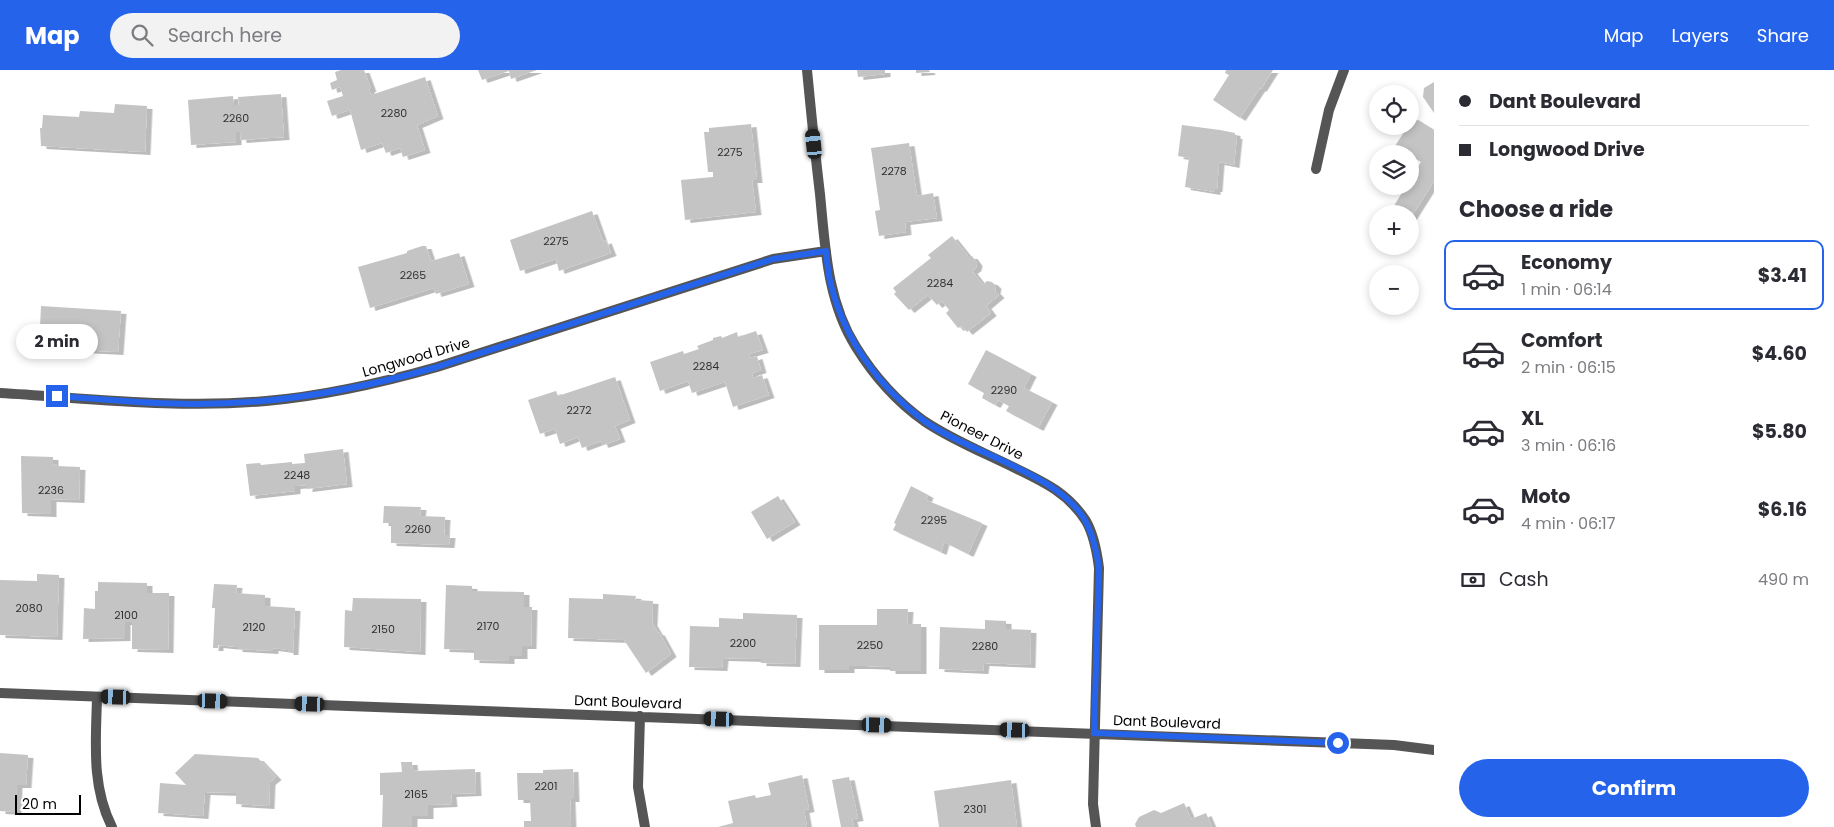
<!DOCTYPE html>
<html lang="en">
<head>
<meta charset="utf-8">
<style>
  body { margin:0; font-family:Poppins,sans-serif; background:#f2f2f3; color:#2b2b33; height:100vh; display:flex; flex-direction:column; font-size:19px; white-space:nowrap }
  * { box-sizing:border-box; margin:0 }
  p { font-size:16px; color:#7c7c81 }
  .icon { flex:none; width:28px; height:28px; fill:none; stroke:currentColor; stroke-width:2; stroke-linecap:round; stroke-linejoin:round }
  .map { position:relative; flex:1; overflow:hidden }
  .details { display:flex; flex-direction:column; background:#fff; width:400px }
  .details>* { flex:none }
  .banner { display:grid; align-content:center; height:110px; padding:0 25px; background:#fff }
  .buttons { position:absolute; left:1369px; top:15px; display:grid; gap:10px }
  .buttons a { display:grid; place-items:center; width:50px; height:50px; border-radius:50%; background:#fff; box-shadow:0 2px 8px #0003; font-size:25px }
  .scale { position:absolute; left:15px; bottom:12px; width:66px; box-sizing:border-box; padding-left:5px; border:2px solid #000; border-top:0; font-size:14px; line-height:18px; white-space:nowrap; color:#000; -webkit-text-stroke:4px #fff; paint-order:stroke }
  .end { position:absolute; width:22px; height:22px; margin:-11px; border:6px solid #2563eb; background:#fff; box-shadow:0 0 0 2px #fff }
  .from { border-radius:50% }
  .bubble { position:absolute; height:35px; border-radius:18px; background:#fff; box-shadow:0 2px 8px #0003; font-size:16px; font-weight:700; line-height:35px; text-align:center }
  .car { position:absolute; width:15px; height:30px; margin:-15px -8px; border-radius:6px; box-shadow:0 0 4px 1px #0007; background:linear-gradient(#222 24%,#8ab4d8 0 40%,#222 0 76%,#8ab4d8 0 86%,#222 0) }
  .banner b { display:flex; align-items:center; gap:18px; height:48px; font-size:19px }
  .banner b+b { border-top:1px solid #e1e1e2 }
  .banner i { width:12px; height:12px; background:#2b2b33 }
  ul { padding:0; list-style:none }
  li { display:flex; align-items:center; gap:15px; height:70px; margin:0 10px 8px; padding:0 15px; border:2px solid transparent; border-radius:10px }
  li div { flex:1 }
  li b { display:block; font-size:19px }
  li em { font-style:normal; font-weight:700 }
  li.active { border-color:#2563eb }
  li>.icon { width:45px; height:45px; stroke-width:1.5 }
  h2 { padding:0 25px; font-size:22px; line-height:60px }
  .pay { display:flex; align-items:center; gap:12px; height:55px; padding:0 25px; font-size:19px }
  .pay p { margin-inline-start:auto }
  .cta { display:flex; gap:10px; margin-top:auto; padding:10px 25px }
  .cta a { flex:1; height:58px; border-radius:30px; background:#2563eb; color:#fff; font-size:20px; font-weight:700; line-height:58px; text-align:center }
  header { display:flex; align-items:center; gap:30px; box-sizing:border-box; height:70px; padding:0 25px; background:#2563eb; color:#fff }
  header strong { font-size:24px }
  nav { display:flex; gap:28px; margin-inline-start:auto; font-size:18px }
  .search { width:350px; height:45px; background:#f2f2f3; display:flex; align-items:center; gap:12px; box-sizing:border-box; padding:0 18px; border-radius:28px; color:#7c7c81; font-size:19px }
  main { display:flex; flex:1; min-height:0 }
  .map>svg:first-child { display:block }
  .building { fill:#c4c4c4; filter:url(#shadow) }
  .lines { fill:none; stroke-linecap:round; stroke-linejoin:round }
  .street { stroke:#555; stroke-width:10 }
  .route { stroke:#2563eb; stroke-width:6 }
  .labels { text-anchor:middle; stroke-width:4; stroke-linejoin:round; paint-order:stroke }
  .number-label { font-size:11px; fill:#313131 }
  .street-label { font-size:14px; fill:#000; stroke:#fff }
</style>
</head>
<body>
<header>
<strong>Map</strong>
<div class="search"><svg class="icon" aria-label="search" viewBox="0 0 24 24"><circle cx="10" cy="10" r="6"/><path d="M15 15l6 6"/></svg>Search here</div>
<nav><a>Map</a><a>Layers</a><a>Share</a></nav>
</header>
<main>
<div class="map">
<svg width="1434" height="757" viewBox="0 0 1434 757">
  <defs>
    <filter id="shadow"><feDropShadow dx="5.5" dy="3" stdDeviation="0" flood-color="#0004"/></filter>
  </defs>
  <rect width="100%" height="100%" fill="#fff"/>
  <path class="building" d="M 341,0 L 364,0 L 371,19 L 369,19 L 371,25 L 425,7 L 438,46 L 417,55 L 425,80 L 403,87 L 400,78 L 386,83 L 382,73 L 361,80 L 350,40 L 332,46 L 327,31 L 343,26 L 340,17 L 332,20 L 330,13 L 337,10 L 335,2 Z
    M 478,0 L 537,0 L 511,9 L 509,1 L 482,10 Z
    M 857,0 L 885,0 L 885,4 L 858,7 Z
    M 916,0 L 929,0 L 930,2 L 916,3 Z
    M 1226,0 L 1273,0 L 1261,19 L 1260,18 L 1240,48 L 1213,30 L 1229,5 L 1225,3 Z
    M 1434,12 L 1434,43 L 1423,27 L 1424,18 Z
    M 281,24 L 284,67 L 241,70 L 240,62 L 236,62 L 236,72 L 191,75 L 188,30 L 233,26 L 234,35 L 239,35 L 238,27 Z
    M 115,34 L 147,36 L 145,82 L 41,76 L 40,58 L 42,58 L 43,45 L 79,47 L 80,41 L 114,43 Z
    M 1413,47 L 1434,60 L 1434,111 L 1410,149 L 1410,144 L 1389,144 L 1403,121 L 1396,116 L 1410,116 L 1410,109 L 1421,92 L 1395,76 L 1408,56 L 1410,56 L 1410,52 Z
    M 751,54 L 757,110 L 752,110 L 756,142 L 685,150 L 681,110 L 713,107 L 713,102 L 708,102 L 704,62 L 709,62 L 709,58 Z
    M 1182,55 L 1220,60 L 1235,63 L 1235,66 L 1237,66 L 1234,95 L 1219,92 L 1217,119 L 1215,119 L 1215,122 L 1185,117 L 1189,88 L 1178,86 Z
    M 909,73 L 917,126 L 933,123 L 937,148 L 905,152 L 906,162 L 879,166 L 875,141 L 880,140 L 871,78 Z
    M 592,141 L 603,172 L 606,170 L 611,183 L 559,201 L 556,189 L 520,201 L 510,170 Z
    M 952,166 L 968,186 L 972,186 L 977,193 L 976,198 L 972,201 L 983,215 L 987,211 L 992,212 L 996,216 L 995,221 L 999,225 L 986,236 L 991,243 L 967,262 L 962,256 L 958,258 L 946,243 L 949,240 L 942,231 L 937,235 L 928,225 L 909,240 L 894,224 L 896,222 L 893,218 L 931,188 L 928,185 Z
    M 422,176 L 426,176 L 431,191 L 459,183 L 469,214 L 436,224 L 434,218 L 370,238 L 358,197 L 407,183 L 407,181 Z
    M 41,236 L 121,241 L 118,282 L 39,278 Z
    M 756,261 L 763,280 L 749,284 L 750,288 L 757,286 L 761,300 L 752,303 L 753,308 L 762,305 L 769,325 L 733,337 L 725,312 L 692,323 L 688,311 L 660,321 L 650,292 L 683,281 L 684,284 L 699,279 L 697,276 L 713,270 L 713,268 L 721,266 L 722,268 L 737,262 L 738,267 Z
    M 986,280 L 1031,304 L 1024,318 L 1052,332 L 1038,358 L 1006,341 L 1009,336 L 998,330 L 995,335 L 982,328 L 984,323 L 968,314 Z
    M 615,307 L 630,350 L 615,356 L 620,369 L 603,375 L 601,371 L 582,378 L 578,367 L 560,374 L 555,359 L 540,364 L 528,330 L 556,321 L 558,326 Z
    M 343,379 L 347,414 L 307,419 L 307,415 L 295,416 L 295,421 L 250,426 L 246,394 L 260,393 L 261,395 L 292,392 L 292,394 L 305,393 L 304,384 Z
    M 21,386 L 53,387 L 53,394 L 57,395 L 57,396 L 80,397 L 79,430 L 51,429 L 51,444 L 22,443 Z
    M 911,416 L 928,425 L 926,430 L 982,453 L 968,484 L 944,472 L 941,482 L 893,460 L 896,454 L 894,453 Z
    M 778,426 L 795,452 L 767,469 L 751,442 Z
    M 384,436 L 421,437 L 420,446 L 445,447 L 444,465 L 450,465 L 449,475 L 391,473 L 391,453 L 383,453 Z
    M 37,504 L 59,505 L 57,567 L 0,565 L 0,510 L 37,511 Z
    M 98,512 L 147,513 L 147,523 L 169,523 L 168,580 L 132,579 L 132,552 L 125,552 L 125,568 L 83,569 L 84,538 L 95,539 L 95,521 L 98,521 Z
    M 214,514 L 237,515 L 236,523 L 265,525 L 265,536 L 295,538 L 293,582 L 288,582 L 288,580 L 273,578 L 273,581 L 237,579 L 237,577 L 218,575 L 218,578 L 213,578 L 215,538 L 212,538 Z
    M 446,515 L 472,516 L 472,521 L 524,522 L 524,537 L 532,537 L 531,576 L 522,576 L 522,586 L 509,586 L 509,591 L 474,590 L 474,580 L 444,579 Z
    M 603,524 L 636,526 L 635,530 L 653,531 L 652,553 L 658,563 L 659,562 L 671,584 L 646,603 L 624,570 L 568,568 L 569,528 L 603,529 Z
    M 353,528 L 421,529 L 420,582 L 344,577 L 345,540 L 352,541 Z
    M 877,539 L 908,539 L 907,554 L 921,554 L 921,601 L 890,601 L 890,597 L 867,596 L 849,596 L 849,600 L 819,600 L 819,555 L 877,555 Z
    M 743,543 L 797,545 L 795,594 L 761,593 L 761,589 L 723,588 L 722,598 L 689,597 L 690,556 L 719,557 L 719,548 L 743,549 Z
    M 985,550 L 1006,551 L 1006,559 L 1031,560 L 1030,595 L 984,593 L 983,601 L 939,599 L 940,557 L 985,559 Z
    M 0,683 L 28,685 L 26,715 L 17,715 L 16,742 L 0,741 Z
    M 195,684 L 258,688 L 276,707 L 270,712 L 269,736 L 236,734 L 236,723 L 205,722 L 203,746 L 158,743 L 160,713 L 186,715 L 175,703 Z
    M 401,692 L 412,692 L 413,701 L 475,699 L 476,723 L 451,724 L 452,734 L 428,735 L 428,746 L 412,746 L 412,757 L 382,757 L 383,725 L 380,725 L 380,703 L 402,702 Z
    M 573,699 L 574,729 L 570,729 L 571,757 L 524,757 L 524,751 L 531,751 L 530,730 L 518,730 L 517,703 L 543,703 L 543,700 Z
    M 802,705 L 809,739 L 804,740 L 807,757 L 718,757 L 733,753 L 728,731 L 755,725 L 756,728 L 771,725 L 768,713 Z
    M 849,707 L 858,748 L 852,749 L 854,757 L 841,757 L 832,710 Z
    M 1011,710 L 1017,757 L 939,757 L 934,721 Z
    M 1184,733 L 1191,749 L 1206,743 L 1212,757 L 1136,757 L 1135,754 L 1139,747 L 1154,740 L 1161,743 Z"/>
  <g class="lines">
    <path class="street" d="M 807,0 C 811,41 815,83 820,124 C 825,176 827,231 856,277 C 874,306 896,331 924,351 C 952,370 985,383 1015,398 C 1044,412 1068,423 1086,451 C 1094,465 1097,482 1099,498 L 1093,734 L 1096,757
      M 1316,99 L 1329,40 L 1344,0
      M 0,323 C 87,328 179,339 266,331 C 324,326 381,313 437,297 L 773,189 L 826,181
      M 0,623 L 1394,675 L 1434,680
      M 97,627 C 96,671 91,716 112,757
      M 640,646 L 638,717 L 645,757"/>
  </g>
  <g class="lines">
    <path class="route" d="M 57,326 C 101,329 146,334 190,334 C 274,335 357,320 437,297 L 773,189 L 826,181 C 827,192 828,204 831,215 C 845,270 878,316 923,350 C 968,383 1063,404 1087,454 C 1094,469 1097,483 1099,498 L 1094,663 L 1338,673"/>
  </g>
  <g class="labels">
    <g class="number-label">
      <text x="394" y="47">2280</text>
      <text x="236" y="52">2260</text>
      <text x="730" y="86">2275</text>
      <text x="894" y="105">2278</text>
      <text x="556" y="175">2275</text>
      <text x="413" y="209">2265</text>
      <text x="940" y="217">2284</text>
      <text x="706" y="300">2284</text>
      <text x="1004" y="324">2290</text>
      <text x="579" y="344">2272</text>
      <text x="297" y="409">2248</text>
      <text x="51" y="424">2236</text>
      <text x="934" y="454">2295</text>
      <text x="418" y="463">2260</text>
      <text x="29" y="542">2080</text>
      <text x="126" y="549">2100</text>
      <text x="488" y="560">2170</text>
      <text x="254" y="561">2120</text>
      <text x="383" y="563">2150</text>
      <text x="743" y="577">2200</text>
      <text x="870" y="579">2250</text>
      <text x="985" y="580">2280</text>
      <text x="546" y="720">2201</text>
      <text x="416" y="728">2165</text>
      <text x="975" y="743">2301</text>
    </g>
    <g class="street-label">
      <text transform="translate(416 287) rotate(-16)" y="5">Longwood Drive</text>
      <text transform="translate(982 365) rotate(27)" y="5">Pioneer Drive</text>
      <text transform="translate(628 632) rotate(2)" y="5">Dant Boulevard</text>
      <text transform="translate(1167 652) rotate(2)" y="5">Dant Boulevard</text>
    </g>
  </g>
</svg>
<div class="buttons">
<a><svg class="icon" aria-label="locate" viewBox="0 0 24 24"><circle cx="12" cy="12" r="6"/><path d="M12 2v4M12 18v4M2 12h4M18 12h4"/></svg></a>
<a><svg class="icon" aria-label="layers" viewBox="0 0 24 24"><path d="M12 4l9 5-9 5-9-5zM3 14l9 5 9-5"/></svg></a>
<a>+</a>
<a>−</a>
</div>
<div class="scale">20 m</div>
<i class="end from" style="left:1338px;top:673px"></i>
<i class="end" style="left:57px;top:326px"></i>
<div class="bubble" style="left:16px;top:254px;width:82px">2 min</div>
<i class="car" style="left:814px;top:74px;rotate:354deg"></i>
<i class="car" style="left:116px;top:627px;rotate:272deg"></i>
<i class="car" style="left:213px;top:631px;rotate:92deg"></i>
<i class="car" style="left:310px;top:634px;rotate:272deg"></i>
<i class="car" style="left:719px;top:649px;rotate:272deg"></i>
<i class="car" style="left:877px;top:655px;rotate:92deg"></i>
<i class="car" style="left:1015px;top:660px;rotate:272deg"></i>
</div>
<section class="details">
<div class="banner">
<b><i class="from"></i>Dant Boulevard</b>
<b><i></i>Longwood Drive</b>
</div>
<h2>Choose a ride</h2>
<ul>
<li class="active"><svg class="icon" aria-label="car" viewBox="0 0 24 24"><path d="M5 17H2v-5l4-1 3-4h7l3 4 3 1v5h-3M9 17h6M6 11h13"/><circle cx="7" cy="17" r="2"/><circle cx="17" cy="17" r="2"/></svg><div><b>Economy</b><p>1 min · 06:14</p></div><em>$3.41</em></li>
<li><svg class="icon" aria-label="car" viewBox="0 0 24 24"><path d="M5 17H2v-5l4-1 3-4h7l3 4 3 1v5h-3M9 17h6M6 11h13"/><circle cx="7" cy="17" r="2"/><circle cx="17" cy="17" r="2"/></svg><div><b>Comfort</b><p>2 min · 06:15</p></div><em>$4.60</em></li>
<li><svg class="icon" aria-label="car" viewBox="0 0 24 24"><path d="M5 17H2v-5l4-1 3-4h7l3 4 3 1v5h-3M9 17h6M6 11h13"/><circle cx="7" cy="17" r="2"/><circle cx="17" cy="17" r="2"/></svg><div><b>XL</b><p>3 min · 06:16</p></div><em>$5.80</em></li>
<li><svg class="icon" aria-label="car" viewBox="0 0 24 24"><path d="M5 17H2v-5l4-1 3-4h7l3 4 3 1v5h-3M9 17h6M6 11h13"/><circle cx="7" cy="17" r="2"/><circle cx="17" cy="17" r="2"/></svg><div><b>Moto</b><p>4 min · 06:17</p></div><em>$6.16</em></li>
</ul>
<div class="pay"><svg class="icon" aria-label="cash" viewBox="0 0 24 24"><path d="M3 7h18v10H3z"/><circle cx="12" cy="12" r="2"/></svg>Cash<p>490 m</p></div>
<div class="cta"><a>Confirm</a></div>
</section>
</main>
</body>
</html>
